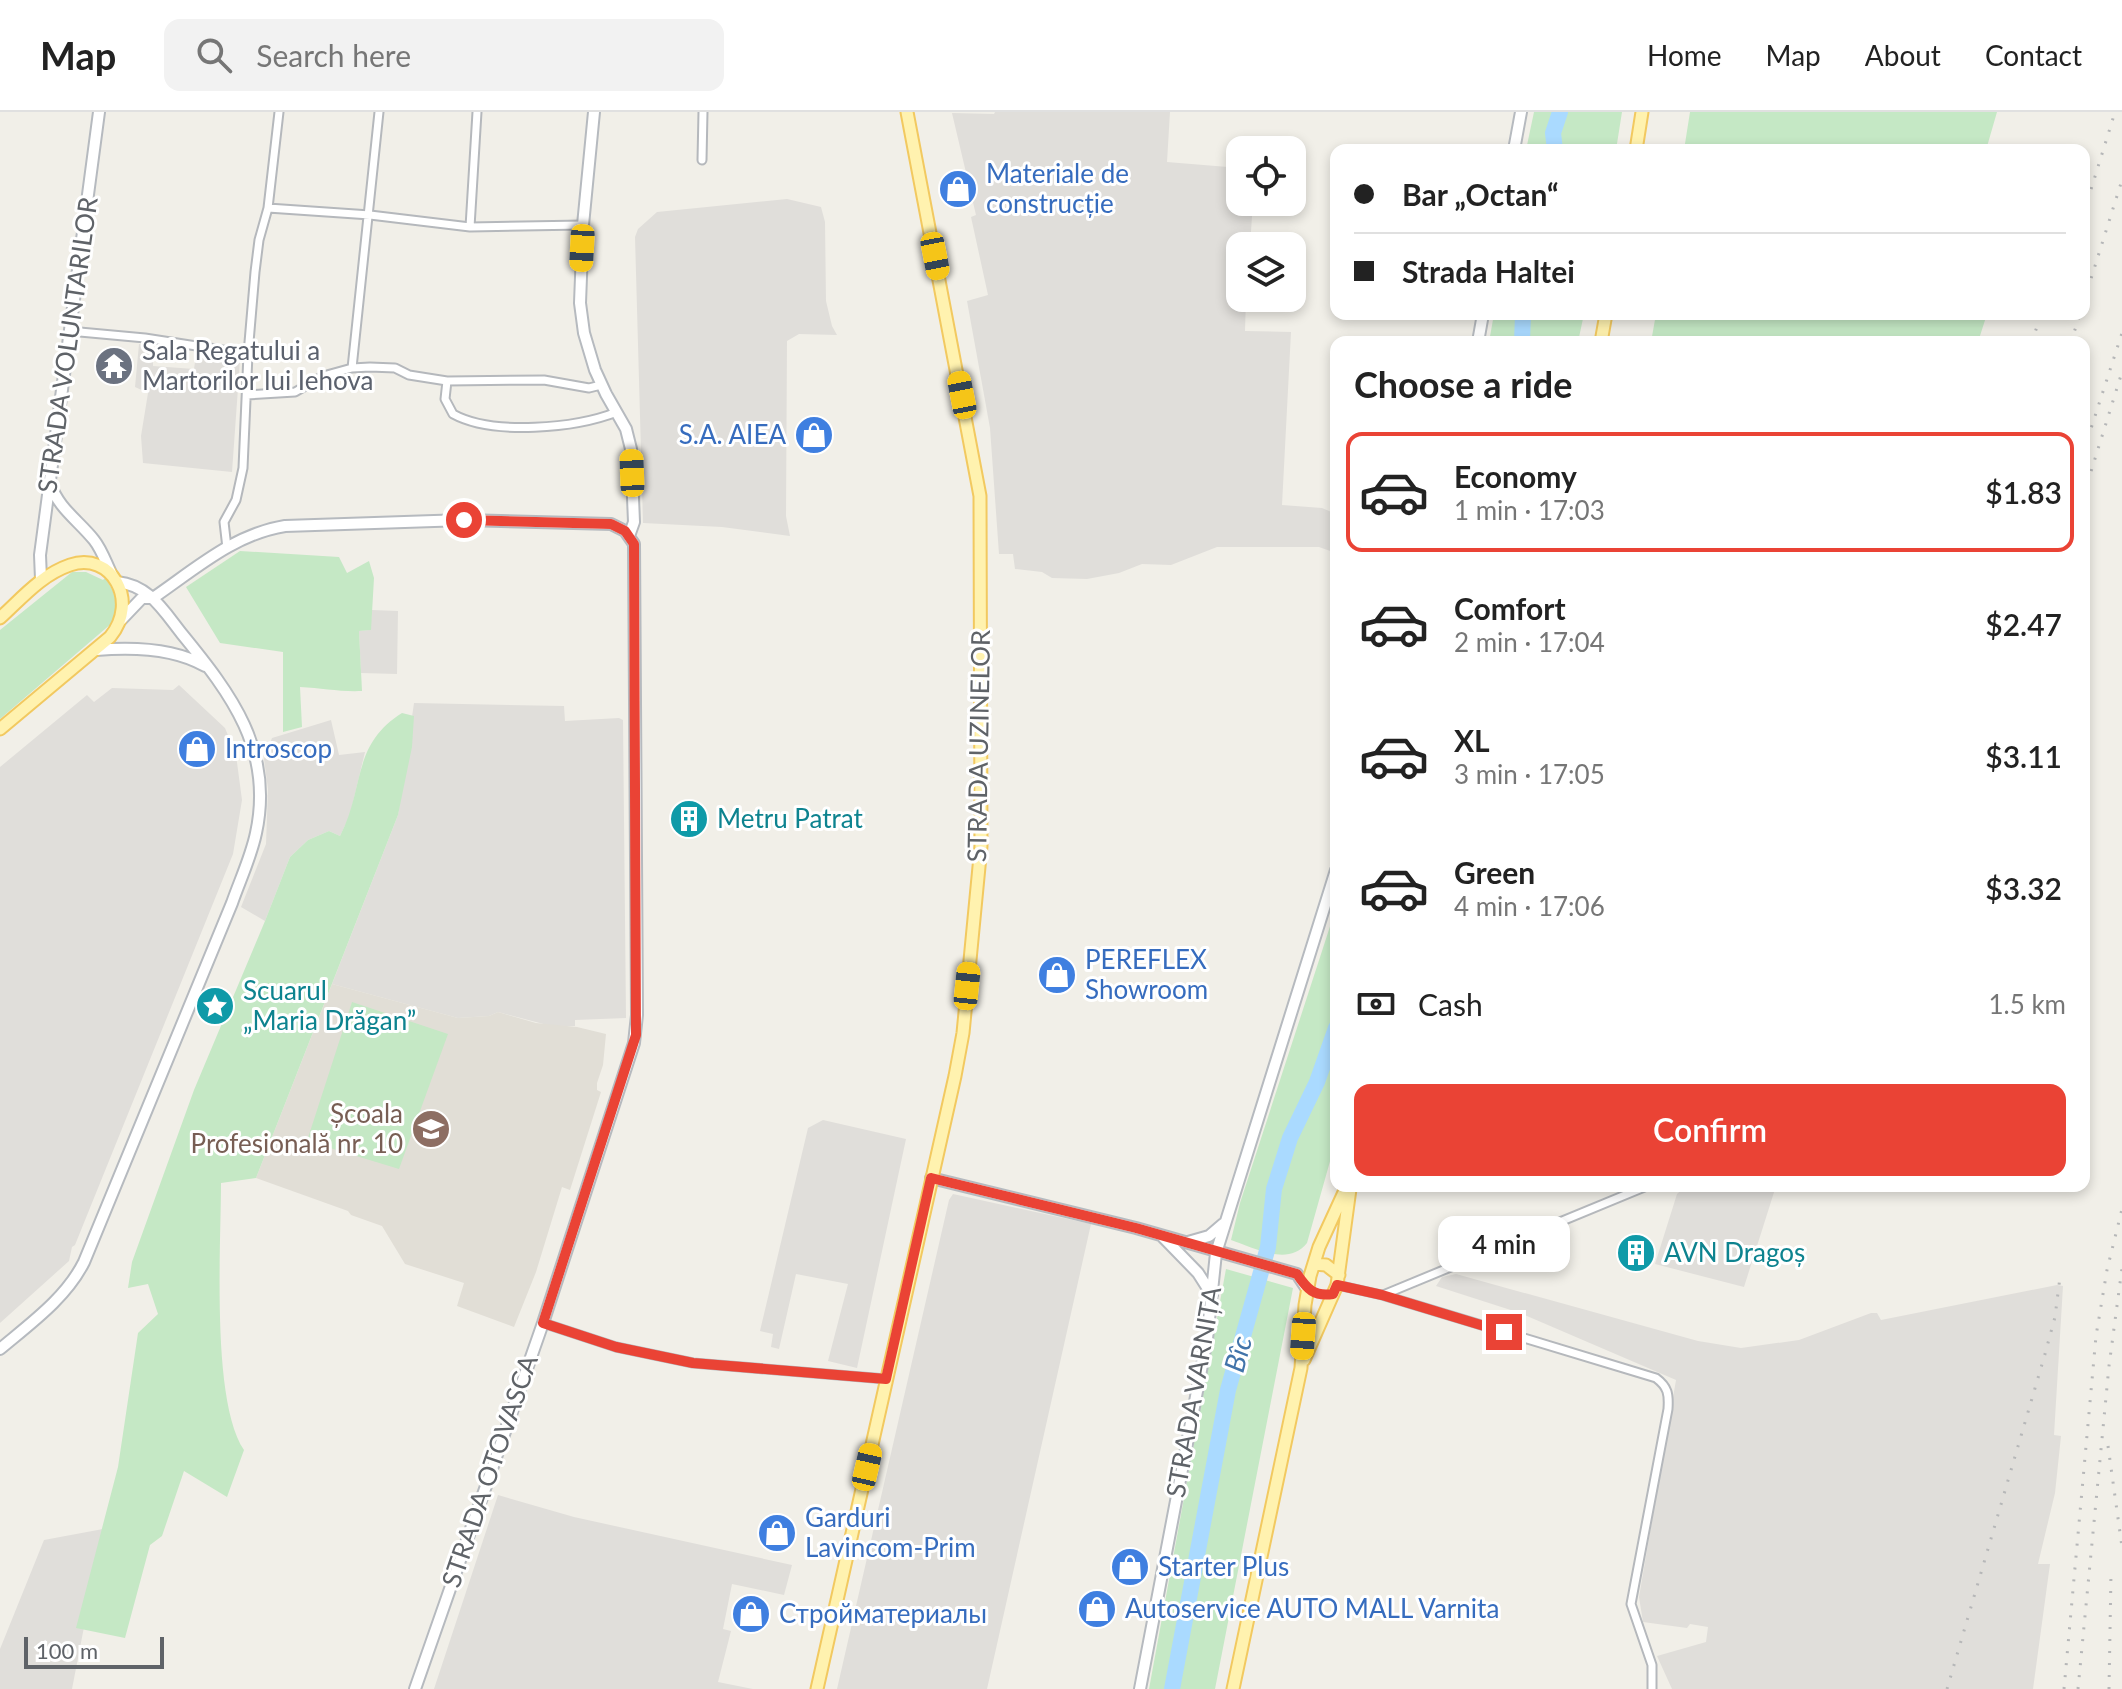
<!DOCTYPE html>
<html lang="en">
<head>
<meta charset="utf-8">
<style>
  body { margin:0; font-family:Lato,sans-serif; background:#f2f2f2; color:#222; height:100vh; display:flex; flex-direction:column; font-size:30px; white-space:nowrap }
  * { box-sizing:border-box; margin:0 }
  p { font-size:26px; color:#767676 }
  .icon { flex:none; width:44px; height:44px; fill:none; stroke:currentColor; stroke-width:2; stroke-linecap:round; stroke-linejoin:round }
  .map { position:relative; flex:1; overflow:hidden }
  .side { position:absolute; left:1330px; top:224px; width:760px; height:856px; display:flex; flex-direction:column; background:#fff; border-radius:16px; box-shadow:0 4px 12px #0003 }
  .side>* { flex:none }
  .hud { position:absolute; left:1330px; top:32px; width:760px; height:176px; border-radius:16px; box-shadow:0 4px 12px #0003; display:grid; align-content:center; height:176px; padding:0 24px; background:#fff }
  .tools { position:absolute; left:1226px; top:24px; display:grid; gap:16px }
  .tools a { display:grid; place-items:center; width:80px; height:80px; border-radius:16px; background:#fff; box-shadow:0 4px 12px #0003; font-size:40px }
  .scale { position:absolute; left:24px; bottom:20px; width:140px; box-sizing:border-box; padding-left:8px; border:4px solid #5f6368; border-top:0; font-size:22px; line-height:28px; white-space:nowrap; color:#5f6368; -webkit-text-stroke:6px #fff; paint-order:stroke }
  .end { position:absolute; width:36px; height:36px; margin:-18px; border:10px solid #ea4335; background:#fff; box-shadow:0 0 0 4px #fff }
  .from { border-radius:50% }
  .bubble { position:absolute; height:56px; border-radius:16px; background:#fff; box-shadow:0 4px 12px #0003; font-size:26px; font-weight:600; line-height:56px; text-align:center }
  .car { position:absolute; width:24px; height:48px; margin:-24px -12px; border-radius:10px; box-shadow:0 0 6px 2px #0007; background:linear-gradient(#f5c518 24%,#345 0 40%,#f5c518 0 76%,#345 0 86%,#f5c518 0) }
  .hud b { display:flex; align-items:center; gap:28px; height:76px; font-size:30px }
  .hud b+b { border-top:2px solid #e0e0e0 }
  .hud i { width:20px; height:20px; background:#222 }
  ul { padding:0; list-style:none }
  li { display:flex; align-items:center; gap:24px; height:120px; margin:0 16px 12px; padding:0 8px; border:4px solid transparent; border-radius:16px }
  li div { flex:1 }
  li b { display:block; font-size:30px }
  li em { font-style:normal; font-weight:600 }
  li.current { border-color:#ea4335 }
  li>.icon { width:72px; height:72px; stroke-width:1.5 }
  h2 { padding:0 24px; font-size:36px; line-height:96px }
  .pay { display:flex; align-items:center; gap:20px; height:88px; padding:0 24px; font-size:30px }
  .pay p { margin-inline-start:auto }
  .action { display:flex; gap:16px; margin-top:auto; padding:16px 24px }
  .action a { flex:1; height:92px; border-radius:16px; background:#ea4335; color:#fff; font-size:32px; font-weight:600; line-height:92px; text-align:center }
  header { display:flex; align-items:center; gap:48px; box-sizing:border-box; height:112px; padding:0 40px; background:#fff; border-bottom:2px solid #e0e0e0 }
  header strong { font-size:38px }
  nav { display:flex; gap:44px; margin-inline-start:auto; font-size:28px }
  .search { width:560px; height:72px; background:#f2f2f2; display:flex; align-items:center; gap:20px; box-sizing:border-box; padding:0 28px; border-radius:16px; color:#767676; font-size:30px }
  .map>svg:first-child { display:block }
  .industrial { fill:#e0deda }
  .education { fill:#e1ded6 }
  .green { fill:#c5e8c5 }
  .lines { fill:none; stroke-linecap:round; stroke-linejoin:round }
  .river { stroke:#aadaff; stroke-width:16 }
  .street-casing { stroke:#b5b8bc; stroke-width:11 }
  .secondary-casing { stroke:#b6babf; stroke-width:14 }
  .primary-casing { stroke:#f2c960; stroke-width:15 }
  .street { stroke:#fff; stroke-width:7 }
  .secondary { stroke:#fff; stroke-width:10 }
  .primary { stroke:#fff2af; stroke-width:11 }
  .rail { stroke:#b6b7b8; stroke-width:3; stroke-dasharray:2 10; stroke-linecap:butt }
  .route { stroke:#ea4335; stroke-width:10 }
  .labels { text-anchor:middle; stroke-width:6; stroke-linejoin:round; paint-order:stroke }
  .shop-label { font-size:26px; fill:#366cbe; stroke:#fff; text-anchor:start }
  .street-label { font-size:26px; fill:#5f6368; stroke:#fff }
  .worship-label { font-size:26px; fill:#5b616d; stroke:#fff; text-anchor:start }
  .culture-label { font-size:26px; fill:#0d838f; stroke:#fff; text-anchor:start }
  .education-label { font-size:26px; fill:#785e54; stroke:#fff; text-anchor:end }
  .water-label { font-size:28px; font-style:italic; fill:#4174aa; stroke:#fff }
</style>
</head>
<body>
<header>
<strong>Map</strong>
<div class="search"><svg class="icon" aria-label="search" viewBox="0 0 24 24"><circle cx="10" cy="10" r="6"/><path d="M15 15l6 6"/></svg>Search here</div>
<nav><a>Home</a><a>Map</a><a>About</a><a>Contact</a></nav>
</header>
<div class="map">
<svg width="2122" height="1577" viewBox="0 0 2122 1577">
  <rect width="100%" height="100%" fill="#f1efe8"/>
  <path class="industrial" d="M 995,0 L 1170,0 L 1167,50 L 1240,56 L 1240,90 L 1253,90 L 1250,134 L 1240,134 L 1240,186 L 1246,186 L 1245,219 L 1291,220 L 1282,393 L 1322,396 L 1336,402 L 1336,441 L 1319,435 L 1217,435 L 1171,453 L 1142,452 L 1119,461 L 1087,467 L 1052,466 L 1042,460 L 1015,457 L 1013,442 L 999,442 L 990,316 L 967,189 L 988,183 L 971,105 L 976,103 L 952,1 L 994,2 Z
    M 787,87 L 821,95 L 825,110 L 826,189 L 832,214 L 837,223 L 799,222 L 787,229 L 786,404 L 790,424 L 722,415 L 643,411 L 635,125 L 638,117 L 657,100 Z
    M 139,232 L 153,233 L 153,254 L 194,257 L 195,250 L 204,240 L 240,248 L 232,360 L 143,351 L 141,324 L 148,281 L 135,275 Z
    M 372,498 L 398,499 L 397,562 L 361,561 L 359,519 L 370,518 Z
    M 179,573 L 225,616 L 236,643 L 242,688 L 233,742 L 75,1133 L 72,1135 L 69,1149 L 0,1211 L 0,655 L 87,583 L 94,590 L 112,576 L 173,578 Z
    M 414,591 L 564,594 L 565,609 L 619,606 L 623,608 L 626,906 L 575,908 L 575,914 L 551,914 L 498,900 L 489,904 L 458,906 L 332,872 L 398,703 Z
    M 331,608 L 339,643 L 365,640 L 350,703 L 340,724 L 329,719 L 308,728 L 290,745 L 265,809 L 241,795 L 266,732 L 268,677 L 264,647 L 272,626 Z
    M 823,1008 L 906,1027 L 857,1256 L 828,1249 L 848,1172 L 796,1162 L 779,1237 L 771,1235 L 773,1222 L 760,1219 L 808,1016 Z
    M 1686,1074 L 1776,1074 L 1744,1175 L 1655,1152 L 1677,1082 Z
    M 953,1082 L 1091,1112 L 987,1577 L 837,1577 L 949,1088 Z
    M 1456,1162 L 1698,1229 L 1741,1236 L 1799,1228 L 1871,1201 L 1877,1201 L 1881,1208 L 2057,1173 L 2063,1174 L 2054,1323 L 2061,1324 L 2055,1381 L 2038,1452 L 2050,1452 L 2033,1577 L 1672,1577 L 1657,1544 L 1706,1530 L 1708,1515 L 1690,1512 L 1687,1516 L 1643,1510 L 1639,1485 L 1676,1268 L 1520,1201 L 1436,1174 L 1442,1165 Z
    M 498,1383 L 574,1405 L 792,1453 L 784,1483 L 732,1472 L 723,1517 L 731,1519 L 718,1570 L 753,1577 L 434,1577 Z
    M 103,1417 L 72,1577 L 0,1577 L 0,1537 L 44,1428 Z"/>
  <path class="education" d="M 332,872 L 458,906 L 489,904 L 498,900 L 536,911 L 577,915 L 606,922 L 603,953 L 597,971 L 597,978 L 601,980 L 570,1078 L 562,1075 L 536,1160 L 514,1215 L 457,1194 L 464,1171 L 405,1152 L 382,1114 L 351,1103 L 348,1099 L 256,1066 Z"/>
  <path class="green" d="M 1534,0 L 1622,0 L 1616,38 L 1526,38 Z
    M 1690,0 L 1997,0 L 1986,38 L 1684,38 Z
    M 1494,202 L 1584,202 L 1578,230 L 1489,230 Z
    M 1656,202 L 1987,202 L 1978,230 L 1651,230 Z
    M 240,439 L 339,445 L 347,461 L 369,449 L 374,466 L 371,518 L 359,519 L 362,579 C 340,580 322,576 300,575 L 302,615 L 283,620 L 283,540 L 220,531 L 186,475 Z
    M 72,460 L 86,460 L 103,468 L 105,466 C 116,481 119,493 112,511 L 0,607 L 0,518 Z
    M 402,601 L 414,604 L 412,635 L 398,703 L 256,1066 L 221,1071 C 221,1135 211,1289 244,1338 L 227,1385 L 184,1359 L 162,1424 L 150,1433 L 125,1526 L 76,1516 L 118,1355 L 138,1221 L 158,1202 L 148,1172 L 128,1176 L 132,1150 L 194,978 L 265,809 L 290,745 L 308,728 L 329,719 L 340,724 C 365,676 351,633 402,601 Z
    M 1336,796 L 1336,1028 L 1307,1131 C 1288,1155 1255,1136 1231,1128 L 1240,1091 Z
    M 352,890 L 448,922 L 399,1057 L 307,1029 Z
    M 1226,1157 L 1293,1176 L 1215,1577 L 1149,1577 Z"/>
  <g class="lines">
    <path class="river" d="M 1555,38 L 1553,21 L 1560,0
      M 1522,230 L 1523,202
      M 1172,1577 L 1228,1278 L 1268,1135 L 1274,1077 L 1290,1026 L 1317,970 L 1336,916"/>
    <defs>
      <path id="street" d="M 702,48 L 703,0
        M 268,96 L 370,103 L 470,115 L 583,113
        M 470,115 L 477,0
        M 69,219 L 145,226 L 248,242
        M 352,256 L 379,0
        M 447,269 L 445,287 L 453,302 C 493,324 576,316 617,300
        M 247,283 L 295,280 L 323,264 L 352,256 L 370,255 L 395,256 L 409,263 L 447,269 L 544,268 L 589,276 L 601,273
        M 227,436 L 224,410 L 236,388 L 243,356 L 248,242 L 255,160 L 259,128 L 268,96 L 279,0
        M 1337,1173 L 1382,1183 L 1656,1266 C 1668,1275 1669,1282 1668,1297 L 1631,1492 L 1652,1553 L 1652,1577
        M 1383,1183 L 1647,1074
        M 543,1211 L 616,1235 L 693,1251 L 886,1267"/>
      <path id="secondary" d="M 594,0 L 583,113 L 580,191 L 584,221 L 595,258 L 606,282 L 626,317 L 631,337 L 634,410 L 629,424
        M 1514,38 L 1521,0
        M 1478,230 L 1483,202
        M 50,371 C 58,396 78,408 94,428 C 102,438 106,451 112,463
        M 41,467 L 40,443 L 99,0
        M 153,486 C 194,458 234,422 285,414 L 464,408 L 611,412 L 625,419 L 634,432 L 637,903 L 634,931 L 543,1211 L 415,1577
        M 121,508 L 142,486 L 153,486
        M 96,538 C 131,535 174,536 205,554
        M 931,1066 L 1136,1116 L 1297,1162 L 1307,1177
        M 1163,1125 L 1198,1161 L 1212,1183
        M 1188,1130 L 1209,1124 L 1223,1112
        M 0,1237 C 31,1211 66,1186 84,1150 L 232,791 C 240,768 251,745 256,721 C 274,638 231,582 182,522 C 163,498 149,473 117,470
        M 1140,1577 L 1207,1227 L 1216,1141 L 1336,758"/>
      <path id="primary" d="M 1636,38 L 1642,0
        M 1601,230 L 1606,202
        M 0,506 C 22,486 41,463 70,453 C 111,439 140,489 110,525 L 0,617
        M 1314,1152 L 1326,1153 L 1339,1163
        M 1304,1248 L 1337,1173 L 1350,1077
        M 817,1577 L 955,964 L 963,921 L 981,734 L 980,384 L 907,0
        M 1233,1577 L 1301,1256 L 1305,1193 L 1310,1164 L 1319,1135 L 1347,1074"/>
    </defs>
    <use href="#street" class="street-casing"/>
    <use href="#secondary" class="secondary-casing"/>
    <use href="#primary" class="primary-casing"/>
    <use href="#street" class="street"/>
    <use href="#secondary" class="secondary"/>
    <use href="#primary" class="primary"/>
    <path class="rail" d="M 2084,100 L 2115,0
      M 2084,189 L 2122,68
      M 2032,230 L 2041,202
      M 2071,230 L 2080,202
      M 2084,338 L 2122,221
      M 2084,382 L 2122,260
      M 2108,1334 L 2122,1435
      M 1947,1577 L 2045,1242 L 2055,1205 L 2060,1165
      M 2064,1577 L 2096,1224 L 2107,1158 L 2122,1097
      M 2078,1577 L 2109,1254 L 2122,1156
      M 2109,1577 L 2111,1461"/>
  </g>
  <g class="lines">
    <path class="route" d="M 464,408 L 611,412 L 625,419 L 634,432 L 636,923 L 543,1211 L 616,1235 L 693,1251 L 886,1267 L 931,1066 L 1136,1116 L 1297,1162 C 1307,1177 1314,1185 1333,1182 L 1337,1173 L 1382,1183 L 1504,1220"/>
  </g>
  <defs>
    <symbol id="shop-disc" viewBox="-11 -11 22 22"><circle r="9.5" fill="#3f7fe0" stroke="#fff"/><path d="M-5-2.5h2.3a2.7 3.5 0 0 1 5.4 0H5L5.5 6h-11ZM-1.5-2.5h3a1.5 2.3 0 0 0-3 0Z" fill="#fff"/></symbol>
    <symbol id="temple-disc" viewBox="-11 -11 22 22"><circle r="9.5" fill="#6b7280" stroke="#fff"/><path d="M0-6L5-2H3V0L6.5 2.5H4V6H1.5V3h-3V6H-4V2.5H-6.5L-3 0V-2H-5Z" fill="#fff"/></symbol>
    <symbol id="building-disc" viewBox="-11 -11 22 22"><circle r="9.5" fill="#0f9aa8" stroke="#fff"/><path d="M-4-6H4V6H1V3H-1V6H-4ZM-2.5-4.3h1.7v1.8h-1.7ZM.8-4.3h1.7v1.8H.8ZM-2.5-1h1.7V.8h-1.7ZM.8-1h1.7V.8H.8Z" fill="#fff"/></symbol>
    <symbol id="sight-disc" viewBox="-11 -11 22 22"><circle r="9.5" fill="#0f9aa8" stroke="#fff"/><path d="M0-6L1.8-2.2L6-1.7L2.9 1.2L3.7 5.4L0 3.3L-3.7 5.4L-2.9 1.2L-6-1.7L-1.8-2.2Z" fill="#fff"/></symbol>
    <symbol id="university-disc" viewBox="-11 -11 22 22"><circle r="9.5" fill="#8d6e63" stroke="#fff"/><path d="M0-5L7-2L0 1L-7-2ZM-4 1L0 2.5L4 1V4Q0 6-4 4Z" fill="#fff"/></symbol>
  </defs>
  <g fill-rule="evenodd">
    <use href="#shop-disc" x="936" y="55" width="44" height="44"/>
    <use href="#temple-disc" x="92" y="232" width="44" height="44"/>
    <use href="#shop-disc" x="792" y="301" width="44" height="44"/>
    <use href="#shop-disc" x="175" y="615" width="44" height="44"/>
    <use href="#building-disc" x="667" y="685" width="44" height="44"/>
    <use href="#shop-disc" x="1035" y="841" width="44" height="44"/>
    <use href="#sight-disc" x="193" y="872" width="44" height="44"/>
    <use href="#university-disc" x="409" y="995" width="44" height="44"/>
    <use href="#building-disc" x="1614" y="1119" width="44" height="44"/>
    <use href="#shop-disc" x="755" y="1399" width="44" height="44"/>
    <use href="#shop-disc" x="1108" y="1433" width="44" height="44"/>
    <use href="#shop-disc" x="1075" y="1475" width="44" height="44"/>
    <use href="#shop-disc" x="729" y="1480" width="44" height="44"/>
  </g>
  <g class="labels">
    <g class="shop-label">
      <text x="986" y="71">Materiale de<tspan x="986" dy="30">construcție</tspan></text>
      <text x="786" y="332" text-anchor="end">S.A. AIEA</text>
      <text x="225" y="646">Introscop</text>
      <text x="1085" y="857">PEREFLEX<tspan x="1085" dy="30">Showroom</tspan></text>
      <text x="805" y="1415">Garduri<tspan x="805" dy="30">Lavincom-Prim</tspan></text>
      <text x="1158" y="1464">Starter Plus</text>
      <text x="1125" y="1506">Autoservice AUTO MALL Varnita</text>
      <text x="779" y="1511">Стройматериалы</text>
    </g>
    <g class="street-label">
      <text transform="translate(68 233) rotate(-82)" y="9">STRADA VOLUNTARILOR</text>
      <text transform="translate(979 634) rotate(-89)" y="9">STRADA UZINELOR</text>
      <text transform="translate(1194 1280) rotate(-80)" y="9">STRADA VARNIȚA</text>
      <text transform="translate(490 1359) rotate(-71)" y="9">STRADA OTOVASCA</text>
    </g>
    <g class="worship-label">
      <text x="142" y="248">Sala Regatului a<tspan x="142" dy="30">Martorilor lui Iehova</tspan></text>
    </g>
    <g class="culture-label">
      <text x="717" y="716">Metru Patrat</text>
      <text x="243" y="888">Scuarul<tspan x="243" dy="30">„Maria Drăgan”</tspan></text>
      <text x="1664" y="1150">AVN Dragoș</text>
    </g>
    <g class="education-label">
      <text x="403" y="1011">Școala<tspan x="403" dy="30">Profesională nr. 10</tspan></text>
    </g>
    <g class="water-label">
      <text transform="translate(1238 1242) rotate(-75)" y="10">Bîc</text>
    </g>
  </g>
</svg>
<div class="tools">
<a><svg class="icon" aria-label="locate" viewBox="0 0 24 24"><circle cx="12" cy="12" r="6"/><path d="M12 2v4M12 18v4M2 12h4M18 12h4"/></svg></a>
<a><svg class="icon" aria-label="layers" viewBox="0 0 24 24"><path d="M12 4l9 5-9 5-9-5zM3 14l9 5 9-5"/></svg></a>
</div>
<div class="scale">100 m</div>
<i class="end from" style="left:464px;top:408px"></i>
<i class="end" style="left:1504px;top:1220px"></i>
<div class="bubble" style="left:1438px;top:1104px;width:132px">4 min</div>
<i class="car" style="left:582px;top:136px;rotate:183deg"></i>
<i class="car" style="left:935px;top:144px;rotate:169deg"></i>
<i class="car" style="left:962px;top:283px;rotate:349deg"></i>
<i class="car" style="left:632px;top:361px;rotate:358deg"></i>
<i class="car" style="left:967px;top:874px;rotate:6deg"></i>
<i class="car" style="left:1303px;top:1224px;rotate:184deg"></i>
<i class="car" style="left:867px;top:1355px;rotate:13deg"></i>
<div class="hud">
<b><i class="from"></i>Bar „Octan“</b>
<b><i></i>Strada Haltei</b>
</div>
<section class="side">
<h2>Choose a ride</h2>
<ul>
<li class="current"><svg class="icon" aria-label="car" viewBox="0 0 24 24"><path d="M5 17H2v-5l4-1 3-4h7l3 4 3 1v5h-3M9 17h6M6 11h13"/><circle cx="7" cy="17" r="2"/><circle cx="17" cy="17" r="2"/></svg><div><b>Economy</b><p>1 min · 17:03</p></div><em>$1.83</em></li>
<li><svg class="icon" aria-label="car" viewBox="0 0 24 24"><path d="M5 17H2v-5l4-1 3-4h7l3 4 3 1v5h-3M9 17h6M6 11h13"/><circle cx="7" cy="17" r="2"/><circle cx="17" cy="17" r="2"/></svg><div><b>Comfort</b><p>2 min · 17:04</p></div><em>$2.47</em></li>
<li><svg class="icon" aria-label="car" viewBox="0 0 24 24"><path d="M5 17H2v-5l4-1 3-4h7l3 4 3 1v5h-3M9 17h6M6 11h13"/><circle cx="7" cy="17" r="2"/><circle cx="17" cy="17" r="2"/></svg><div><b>XL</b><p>3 min · 17:05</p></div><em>$3.11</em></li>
<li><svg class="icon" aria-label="car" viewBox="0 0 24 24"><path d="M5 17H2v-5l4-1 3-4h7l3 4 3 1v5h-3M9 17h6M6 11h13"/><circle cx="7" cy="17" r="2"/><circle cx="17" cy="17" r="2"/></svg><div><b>Green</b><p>4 min · 17:06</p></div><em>$3.32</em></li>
</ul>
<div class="pay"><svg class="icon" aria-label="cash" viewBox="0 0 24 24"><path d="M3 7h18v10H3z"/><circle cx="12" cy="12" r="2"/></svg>Cash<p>1.5 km</p></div>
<div class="action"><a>Confirm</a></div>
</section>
</div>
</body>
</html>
